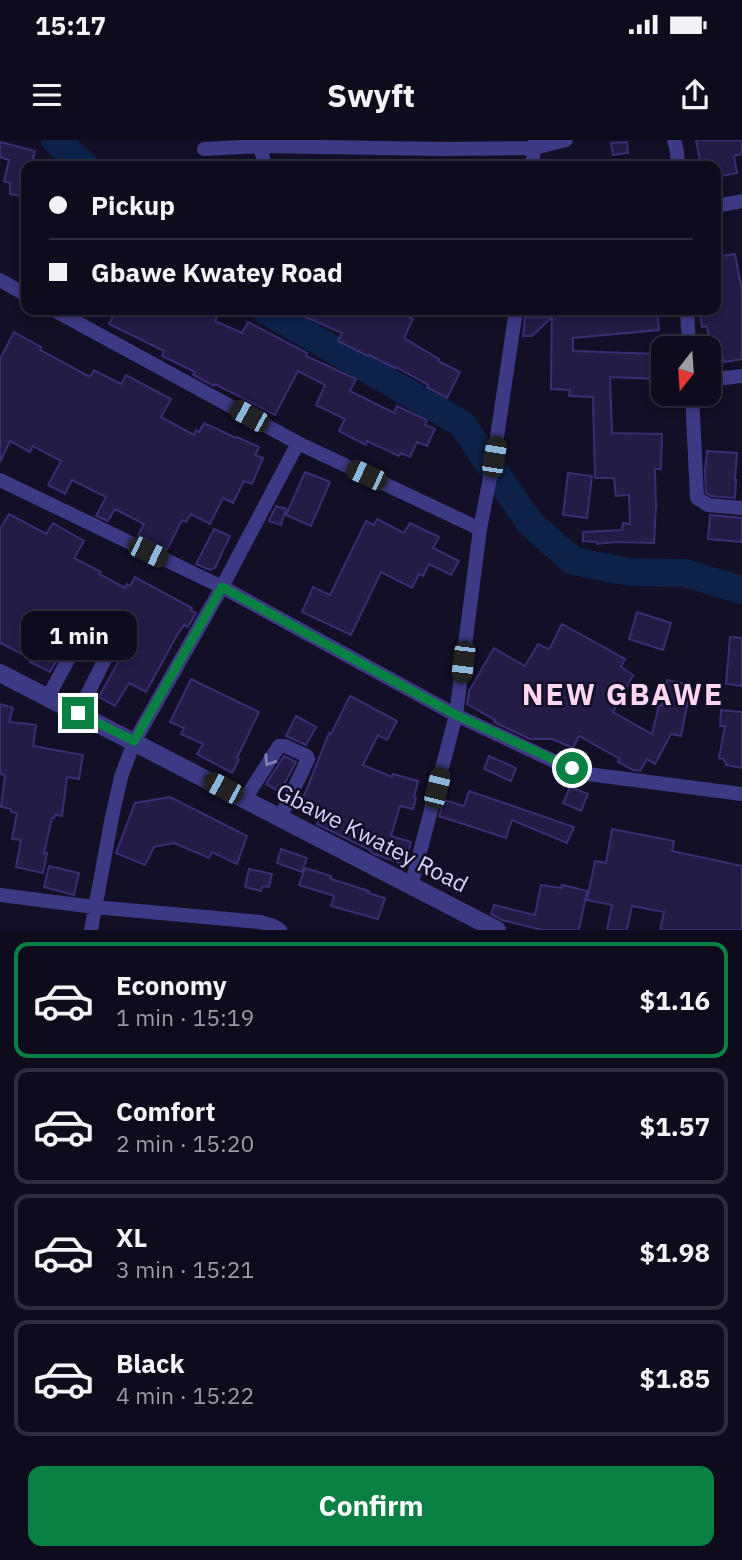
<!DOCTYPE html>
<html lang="en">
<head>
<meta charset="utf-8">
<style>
  body { margin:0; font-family:"IBM Plex Sans",sans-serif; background:#171425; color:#f1f3f6; height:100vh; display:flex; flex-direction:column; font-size:26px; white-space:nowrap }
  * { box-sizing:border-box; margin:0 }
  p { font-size:23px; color:#9b9ba3 }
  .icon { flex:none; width:38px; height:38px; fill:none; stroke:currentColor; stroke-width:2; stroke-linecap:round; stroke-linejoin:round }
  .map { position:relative; height:790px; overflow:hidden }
  .drawer { display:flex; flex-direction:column; background:#0e0b1c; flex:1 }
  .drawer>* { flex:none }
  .top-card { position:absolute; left:21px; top:21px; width:700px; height:154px; border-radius:14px; box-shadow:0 4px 10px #0003,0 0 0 2px #2e2b3b; display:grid; align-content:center; height:154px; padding:0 28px; background:#0e0b1c }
  .needle { width:46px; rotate:197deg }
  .buttons { position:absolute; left:651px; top:196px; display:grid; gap:14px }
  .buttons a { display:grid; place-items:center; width:70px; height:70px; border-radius:14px; background:#0e0b1c; box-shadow:0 4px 10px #0003,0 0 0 2px #2e2b3b; font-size:35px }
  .end { position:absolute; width:32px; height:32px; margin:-16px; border:9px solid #0b8043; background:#fff; box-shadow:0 0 0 4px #fff }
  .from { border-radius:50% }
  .bubble { position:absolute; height:49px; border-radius:14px; background:#0e0b1c; box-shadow:0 4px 10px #0003,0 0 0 2px #2e2b3b; font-size:23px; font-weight:700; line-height:49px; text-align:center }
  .car { position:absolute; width:21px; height:42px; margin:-21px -10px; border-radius:9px; box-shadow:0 0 5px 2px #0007; background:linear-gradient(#222 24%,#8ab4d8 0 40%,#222 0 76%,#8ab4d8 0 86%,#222 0) }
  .top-card b { display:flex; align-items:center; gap:24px; height:66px; font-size:26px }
  .top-card b+b { border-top:2px solid #2e2b3b }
  .top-card i { width:18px; height:18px; background:#f1f3f6 }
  ul { padding:12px 0 0; list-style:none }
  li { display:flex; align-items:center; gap:21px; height:116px; margin:0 14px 10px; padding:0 14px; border:4px solid #2e2b3b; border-radius:14px }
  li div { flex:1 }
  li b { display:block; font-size:26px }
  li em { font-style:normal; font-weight:700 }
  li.on { border-color:#0b8043 }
  li>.icon { width:63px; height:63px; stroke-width:1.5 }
  .action { display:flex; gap:14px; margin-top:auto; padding:14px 28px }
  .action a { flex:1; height:80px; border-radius:14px; background:#0b8043; color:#fff; font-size:28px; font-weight:700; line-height:80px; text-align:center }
  .status { display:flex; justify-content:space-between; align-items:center; height:49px; padding:0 35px; background:#0e0b1c; direction:ltr }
  .status svg { height:19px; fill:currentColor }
  header { display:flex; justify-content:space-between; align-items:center; height:91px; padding:0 28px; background:#0e0b1c; font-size:32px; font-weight:700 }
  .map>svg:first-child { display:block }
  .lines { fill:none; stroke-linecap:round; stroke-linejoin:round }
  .river { stroke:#0c2248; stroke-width:28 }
  .building { fill:#241b47; stroke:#3b2d73; stroke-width:2 }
  .minor { stroke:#3d3a85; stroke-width:14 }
  .tertiary { stroke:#3d3a85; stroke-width:18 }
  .oneway { stroke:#837fbc }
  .route { stroke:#0b8043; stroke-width:9 }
  .labels { text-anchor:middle; stroke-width:5; stroke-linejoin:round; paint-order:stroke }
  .street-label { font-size:23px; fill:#d9d4ff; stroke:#130f26 }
  .district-label { font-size:30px; font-weight:bold; letter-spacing:2px; fill:#ffd6f0; stroke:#130f26 }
</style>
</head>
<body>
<div class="status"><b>15:17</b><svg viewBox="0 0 49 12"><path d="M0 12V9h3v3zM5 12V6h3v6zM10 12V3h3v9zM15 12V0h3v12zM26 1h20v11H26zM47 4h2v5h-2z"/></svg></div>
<header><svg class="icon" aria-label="menu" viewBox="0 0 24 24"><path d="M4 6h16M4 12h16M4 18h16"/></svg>Swyft<svg class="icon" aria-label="share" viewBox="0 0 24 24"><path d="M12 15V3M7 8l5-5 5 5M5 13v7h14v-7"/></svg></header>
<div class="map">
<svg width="742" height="790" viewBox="0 0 742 790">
  <rect width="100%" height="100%" fill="#130f26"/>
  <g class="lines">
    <path class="river" d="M 55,0 L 85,26
      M 265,170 L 462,284 L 530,383 L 573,421 L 629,432 L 685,433 L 742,450"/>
  </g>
  <path class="building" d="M 696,0 L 742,0 L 742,14 L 734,16 L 737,33 L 716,37 L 716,26 L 701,26 Z
    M 0,2 L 35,11 L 31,26 L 26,26 L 26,57 L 10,54 L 10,43 L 4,41 L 9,20 L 0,17 Z
    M 627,2 L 628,13 L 613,15 L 611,3 Z
    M 735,114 L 742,151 L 742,219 L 724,222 L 723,216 L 713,218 L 707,186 L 702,187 L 699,170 L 716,170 L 716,117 Z
    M 116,170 L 220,170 L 215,181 L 242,193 L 248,182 L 307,213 L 306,216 L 356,239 L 350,251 L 394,273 L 397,266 L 427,280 L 425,285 L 435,289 L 427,306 L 417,302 L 410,317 L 401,313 L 399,316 L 367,301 L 366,305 L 339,291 L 345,279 L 316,265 L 325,245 L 298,231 L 275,275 L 215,244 L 214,246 L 193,235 L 195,232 L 162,216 L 164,211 L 109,184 Z
    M 290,170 L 396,170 L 413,179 L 404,198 L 439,219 L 438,221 L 460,232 L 447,258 L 427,247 L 428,245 L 396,227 L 395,228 L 369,215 L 368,216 L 338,201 L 342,193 Z
    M 552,170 L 614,170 L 614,173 L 657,170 L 659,190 L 573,198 L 573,211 L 658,214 L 657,239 L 610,237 L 612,293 L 662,294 L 661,329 L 655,329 L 656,366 L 654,403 L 616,402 L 597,404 L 597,402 L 583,401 L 583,392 L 622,390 L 623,383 L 630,384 L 629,355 L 616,356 L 614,338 L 595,338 L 593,257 L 569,256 L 570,250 L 551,249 Z
    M 525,177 L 552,177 L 532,196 L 523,196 Z
    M 14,192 L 41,207 L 40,210 L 90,237 L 94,230 L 121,244 L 126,235 L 171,259 L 161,277 L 194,295 L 196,290 L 199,292 L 204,283 L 236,298 L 237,297 L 259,307 L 255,315 L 263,318 L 252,344 L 244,341 L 233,363 L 223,358 L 210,384 L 191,374 L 186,382 L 182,380 L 167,410 L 138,395 L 144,384 L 115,369 L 108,381 L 96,376 L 106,357 L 72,340 L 65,354 L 48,345 L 61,321 L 33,306 L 30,312 L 10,301 L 0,322 L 0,219 Z
    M 707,311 L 737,313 L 735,340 L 736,340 L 735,358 L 711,356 L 706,353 L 705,331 Z
    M 305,332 L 330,342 L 311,386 L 286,375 Z
    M 568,333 L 592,336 L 587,378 L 563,375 Z
    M 276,366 L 286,369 L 281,385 L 269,381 Z
    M 9,374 L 46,394 L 53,383 L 84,401 L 74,418 L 101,432 L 99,434 L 125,448 L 127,444 L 130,446 L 135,437 L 192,468 L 190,470 L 196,473 L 188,487 L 184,485 L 177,495 L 146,552 L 129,543 L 115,566 L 99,557 L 132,496 L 86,470 L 50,532 L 30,522 L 32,519 L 0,503 L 0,389 Z
    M 710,375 L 742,378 L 742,402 L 708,399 Z
    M 377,379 L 404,393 L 410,383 L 439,397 L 433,408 L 459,421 L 451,435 L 429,424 L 423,436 L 419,434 L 412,448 L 381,432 L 351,495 L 302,472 L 313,447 L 330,455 L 366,381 L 374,385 Z
    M 214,389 L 230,396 L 215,428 L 210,430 L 196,424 Z
    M 637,472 L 671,483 L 663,510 L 629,499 Z
    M 562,484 L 625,519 L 621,527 L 633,535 L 613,572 L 652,594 L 659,565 L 662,566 L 667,540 L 691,545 L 681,596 L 671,594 L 655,624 L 647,619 L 640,631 L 633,630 L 618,622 L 620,619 L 579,596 L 573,608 L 552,599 L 530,599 L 494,582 L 495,580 L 467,564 L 469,551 L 494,508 L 525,526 L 538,504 L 548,509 L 550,508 Z
    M 730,497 L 742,498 L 742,546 L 726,544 Z
    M 191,539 L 259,572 L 237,618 L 239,620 L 232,633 L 197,614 L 203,604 L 181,594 L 184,588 L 170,582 Z
    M 350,556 L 397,581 L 387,600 L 378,595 L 363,625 L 392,637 L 393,634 L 418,641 L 414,657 L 416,658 L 413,669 L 400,666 L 391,696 L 411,702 L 405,725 L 374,714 L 370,711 L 370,710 L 317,684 L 320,674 L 300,666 L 329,593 L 331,594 Z
    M 0,564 L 13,568 L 9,582 L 36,585 L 33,606 L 83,615 L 79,639 L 67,637 L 62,676 L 55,675 L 54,678 L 52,678 L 44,713 L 47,713 L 43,733 L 16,727 L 21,700 L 12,699 L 17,673 L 11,672 L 11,669 L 1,667 L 5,635 L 0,634 Z
    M 721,570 L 742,572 L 742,628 L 726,625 L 726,622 L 724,621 L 724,619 L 719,618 L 725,586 L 720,586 Z
    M 296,576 L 316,587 L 306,605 L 286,596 Z
    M 284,616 L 296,622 L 280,652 L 266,644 Z
    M 489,616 L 516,628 L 511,641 L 484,629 Z
    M 570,647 L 588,654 L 581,671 L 563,663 Z
    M 469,651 L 574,687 L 567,703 L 512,680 L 506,698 L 439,676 L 444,660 L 464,666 Z
    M 170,657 L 247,696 L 237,724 L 212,712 L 209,718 L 174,703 L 154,707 L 145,725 L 116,713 L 135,663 Z
    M 612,689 L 674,701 L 672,711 L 742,726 L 742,790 L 660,790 L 664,772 L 632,766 L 627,790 L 607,790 L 612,765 L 587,760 L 595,721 L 606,723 Z
    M 281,709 L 307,718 L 302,732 L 277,723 Z
    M 49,726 L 79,733 L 74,755 L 44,747 Z
    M 305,728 L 331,736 L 331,739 L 369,751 L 368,753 L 385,758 L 378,779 L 331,766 L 334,756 L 299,745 Z
    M 249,729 L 272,734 L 269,747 L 262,746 L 261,751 L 245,747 Z
    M 541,745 L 561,748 L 562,745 L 587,751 L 579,790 L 542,790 L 502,780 L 491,774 L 494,765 L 535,775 Z"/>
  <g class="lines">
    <path class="minor" d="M 674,0 L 677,12 L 678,26
      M 260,6 L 265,26
      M 204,9 L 260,6 L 443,9 L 534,8 L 566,0
      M 532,26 L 535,0
      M 716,66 L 742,61
      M 0,140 L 26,155
      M 54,170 L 298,303 L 480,389
      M 687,170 L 689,208
      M 709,240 L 742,236
      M 692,254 L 697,358 L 708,365 L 742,368
      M 0,340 L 222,447 L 456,575 L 556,622 L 588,634 L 742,654
      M 48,557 L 84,490 L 88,489 L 111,502 L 112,505 L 78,573
      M 245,659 L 279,606 L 285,606 L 307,616 L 308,619 L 280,678
      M 411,746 L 456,575 L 480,389 L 494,317 L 516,170
      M 0,755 L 94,767 L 260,782 L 274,786 L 280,790
      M 91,790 L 112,677 L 121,637 L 134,602 L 222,447 L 298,303"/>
    <path class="tertiary" d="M 0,533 L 497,790"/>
  </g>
  <defs><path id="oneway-chevron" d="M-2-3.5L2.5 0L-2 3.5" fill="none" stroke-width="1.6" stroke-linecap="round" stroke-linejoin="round" transform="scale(1.75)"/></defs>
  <use class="oneway" href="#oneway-chevron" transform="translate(269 621) rotate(123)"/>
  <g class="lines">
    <path class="route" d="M 78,573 L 134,601 L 222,447 L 456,575 L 572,628"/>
  </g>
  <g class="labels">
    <g class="street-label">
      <text transform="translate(372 698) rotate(27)" y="8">Gbawe Kwatey Road</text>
    </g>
    <g class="district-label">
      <text x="623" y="565">NEW GBAWE</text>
    </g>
  </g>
</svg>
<div class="buttons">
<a><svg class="needle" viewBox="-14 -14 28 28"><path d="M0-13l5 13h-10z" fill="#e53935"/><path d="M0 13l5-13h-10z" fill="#9b9ba3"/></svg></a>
</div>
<i class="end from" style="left:572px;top:628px"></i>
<i class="end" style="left:78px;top:573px"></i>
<div class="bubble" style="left:21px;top:471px;width:116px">1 min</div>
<i class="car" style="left:249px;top:276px;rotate:299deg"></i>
<i class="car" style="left:494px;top:317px;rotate:9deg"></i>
<i class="car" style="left:366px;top:335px;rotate:295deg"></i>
<i class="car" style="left:148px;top:412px;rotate:116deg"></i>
<i class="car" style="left:463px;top:522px;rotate:187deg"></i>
<i class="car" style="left:223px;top:648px;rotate:298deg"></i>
<i class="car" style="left:437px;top:648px;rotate:14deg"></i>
<div class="top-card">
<b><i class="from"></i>Pickup</b>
<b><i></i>Gbawe Kwatey Road</b>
</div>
</div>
<section class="drawer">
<ul>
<li class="on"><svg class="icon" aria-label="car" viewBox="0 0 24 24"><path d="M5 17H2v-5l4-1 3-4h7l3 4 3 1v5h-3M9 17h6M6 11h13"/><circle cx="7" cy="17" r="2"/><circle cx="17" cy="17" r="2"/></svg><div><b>Economy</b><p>1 min · 15:19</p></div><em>$1.16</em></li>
<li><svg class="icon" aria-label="car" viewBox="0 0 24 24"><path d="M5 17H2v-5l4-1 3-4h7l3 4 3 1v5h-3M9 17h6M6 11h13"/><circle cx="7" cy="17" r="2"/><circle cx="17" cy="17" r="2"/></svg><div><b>Comfort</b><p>2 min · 15:20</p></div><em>$1.57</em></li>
<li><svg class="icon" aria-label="car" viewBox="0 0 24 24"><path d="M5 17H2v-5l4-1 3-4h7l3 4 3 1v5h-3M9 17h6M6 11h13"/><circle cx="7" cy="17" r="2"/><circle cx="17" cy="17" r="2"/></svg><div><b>XL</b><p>3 min · 15:21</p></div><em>$1.98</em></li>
<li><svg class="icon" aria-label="car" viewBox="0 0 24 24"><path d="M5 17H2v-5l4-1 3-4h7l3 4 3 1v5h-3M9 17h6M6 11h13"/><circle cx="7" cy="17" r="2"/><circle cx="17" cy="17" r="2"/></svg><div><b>Black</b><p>4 min · 15:22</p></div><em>$1.85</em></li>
</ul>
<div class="action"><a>Confirm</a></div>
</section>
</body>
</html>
